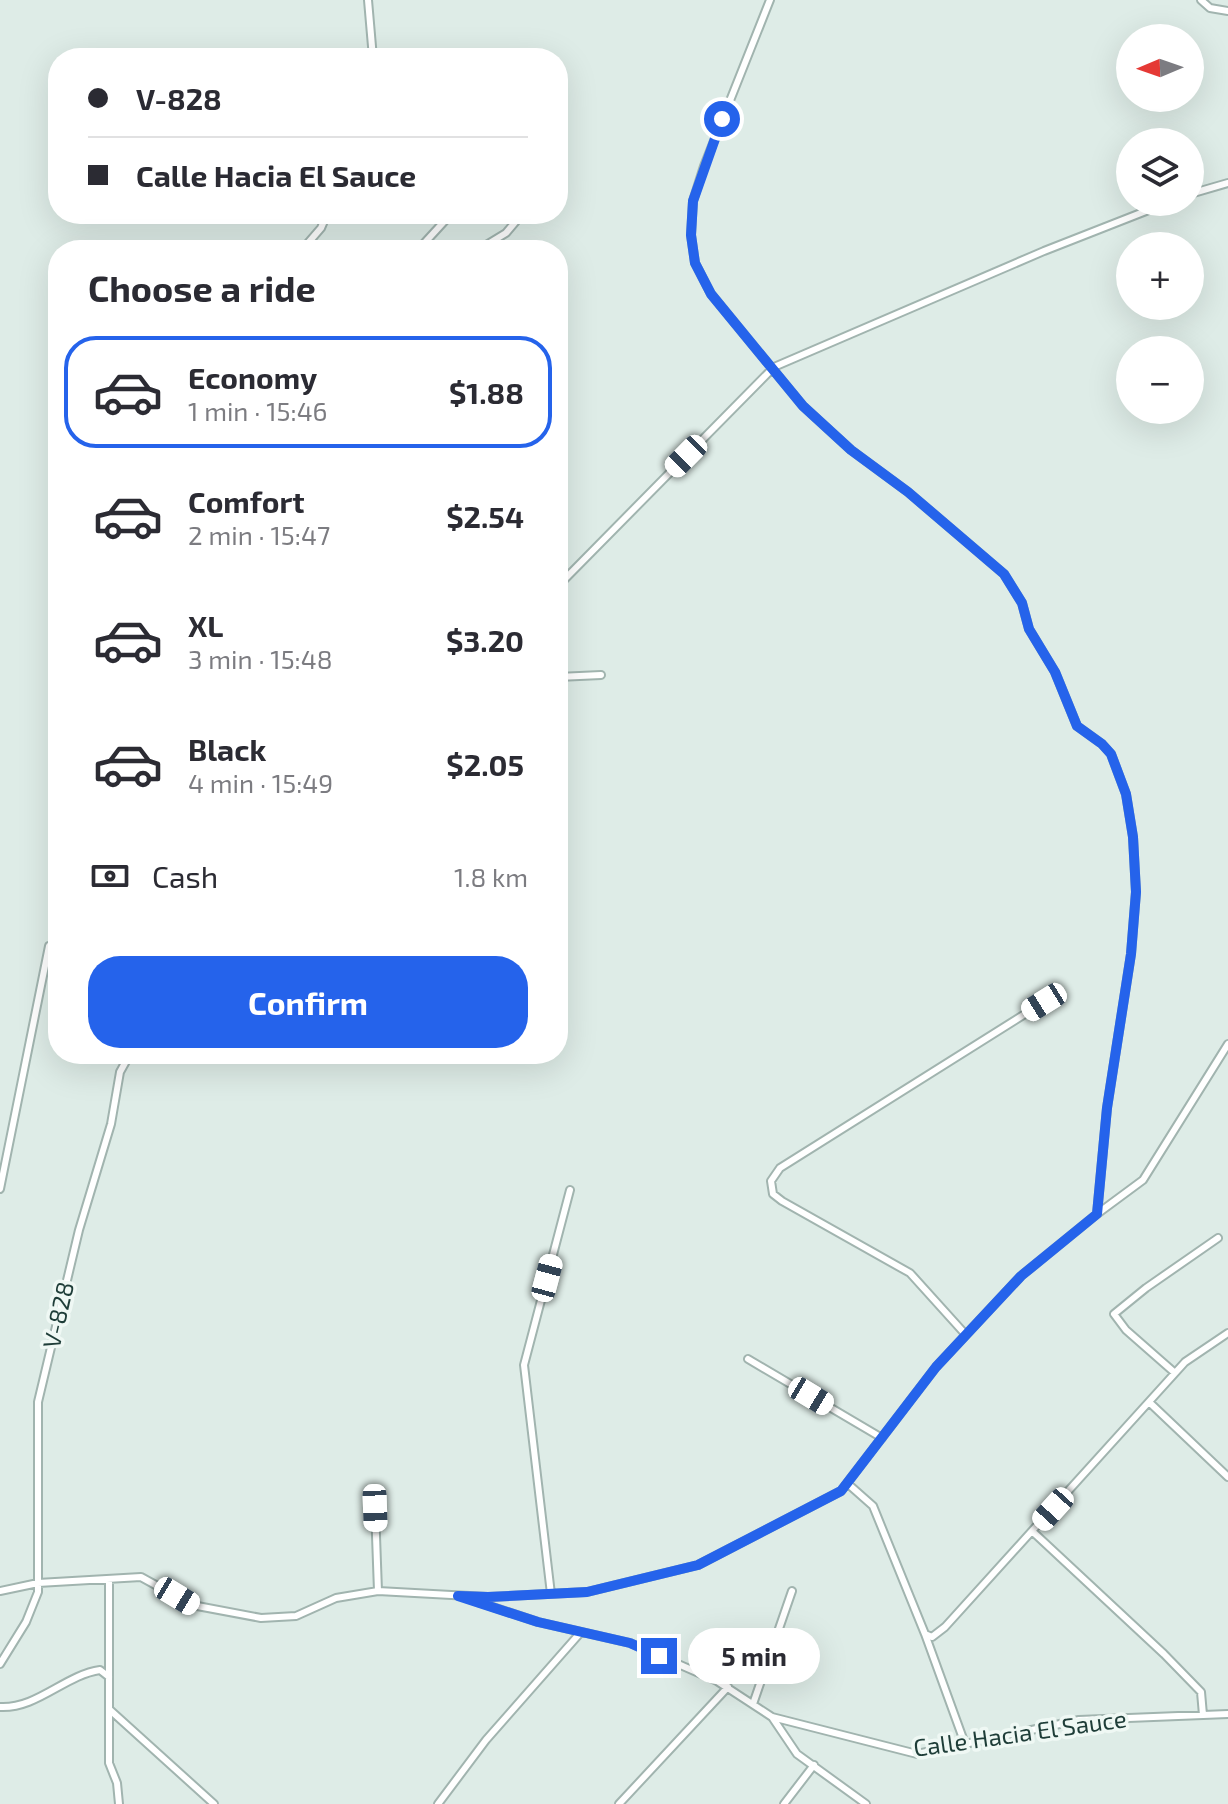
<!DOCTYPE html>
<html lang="en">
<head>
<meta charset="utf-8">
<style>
  body { margin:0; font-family:"Exo 2",sans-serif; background:#f7f7f7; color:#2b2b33; height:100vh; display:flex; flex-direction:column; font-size:30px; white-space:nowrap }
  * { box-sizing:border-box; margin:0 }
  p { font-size:26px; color:#7c7c81 }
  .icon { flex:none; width:44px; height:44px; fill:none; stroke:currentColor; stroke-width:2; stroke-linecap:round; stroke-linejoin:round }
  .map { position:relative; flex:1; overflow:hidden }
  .side { position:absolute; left:48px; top:240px; width:520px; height:824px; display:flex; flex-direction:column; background:#fff; border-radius:32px; box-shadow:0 8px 32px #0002 }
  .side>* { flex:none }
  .hud { position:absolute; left:48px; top:48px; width:520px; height:176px; border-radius:32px; box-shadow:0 8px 32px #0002; display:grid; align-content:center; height:176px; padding:0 40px; background:#fff }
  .needle { width:52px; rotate:268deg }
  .controls { position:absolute; left:1116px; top:24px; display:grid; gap:16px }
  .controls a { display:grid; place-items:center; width:88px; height:88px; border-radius:50%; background:#fff; box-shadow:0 8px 32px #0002; font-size:40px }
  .end { position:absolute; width:36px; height:36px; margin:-18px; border:10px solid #2563eb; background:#fff; box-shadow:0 0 0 4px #fff }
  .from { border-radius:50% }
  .bubble { position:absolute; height:56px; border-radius:28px; background:#fff; box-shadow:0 8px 32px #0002; font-size:26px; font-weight:700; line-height:56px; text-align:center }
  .car { position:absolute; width:24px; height:48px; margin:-24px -12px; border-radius:10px; box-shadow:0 0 6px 2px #0007; background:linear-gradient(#fff 24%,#345 0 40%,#fff 0 76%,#345 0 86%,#fff 0) }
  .hud b { display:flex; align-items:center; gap:28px; height:76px; font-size:30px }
  .hud b+b { border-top:2px solid #e1e1e2 }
  .hud i { width:20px; height:20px; background:#2b2b33 }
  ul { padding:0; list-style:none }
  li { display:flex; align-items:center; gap:24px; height:112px; margin:0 16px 12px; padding:0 24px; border:4px solid transparent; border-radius:32px }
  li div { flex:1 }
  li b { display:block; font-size:30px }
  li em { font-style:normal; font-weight:700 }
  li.current { border-color:#2563eb }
  li>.icon { width:72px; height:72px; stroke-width:1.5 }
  h2 { padding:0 40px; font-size:36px; line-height:96px }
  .pay { display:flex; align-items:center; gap:20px; height:88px; padding:0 40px; font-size:30px }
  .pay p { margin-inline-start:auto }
  .cta { display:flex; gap:16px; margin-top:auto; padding:16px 40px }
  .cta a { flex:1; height:92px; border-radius:32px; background:#2563eb; color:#fff; font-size:32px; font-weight:700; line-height:92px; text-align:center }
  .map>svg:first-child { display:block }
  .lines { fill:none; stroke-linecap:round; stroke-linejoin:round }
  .minor-casing { stroke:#a1b4af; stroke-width:10 }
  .minor { stroke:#fff; stroke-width:6 }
  .route { stroke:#2563eb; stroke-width:10 }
  .labels { text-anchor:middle; stroke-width:7; stroke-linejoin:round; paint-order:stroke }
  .street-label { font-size:24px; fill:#1e3d38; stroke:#eff8f4 }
</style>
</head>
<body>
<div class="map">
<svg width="1228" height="1804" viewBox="0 0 1228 1804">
  <rect width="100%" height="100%" fill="#deece7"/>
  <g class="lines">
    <defs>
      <path id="minor" d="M 368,0 L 373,58
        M 770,0 L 704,166 L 693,201 L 691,235 L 695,263 L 711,294 L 803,406 L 851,450 L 908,492 L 1004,574 L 1022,603 L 1029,629 L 1055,672 L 1077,726 L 1102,744 L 1111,754 L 1126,794 L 1133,837 L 1136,892 L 1131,954 L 1107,1108 L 1097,1214
        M 1201,0 L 1210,8 L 1228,11
        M 558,94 L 562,93
        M 1190,194 L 1228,183
        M 302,250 L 321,228 L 327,214
        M 418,250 L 451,214
        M 478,250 L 506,233 L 522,214
        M 558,586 L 774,367 L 1044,251 L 1169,202
        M 558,677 L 601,675
        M 0,1189 L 49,946 L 58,946
        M 966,1335 L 910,1273 L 782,1201 L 773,1194 L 771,1181 L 780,1168 L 1044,1002
        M 748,1359 L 882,1438
        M 1175,1373 L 1126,1330 L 1114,1314 L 1146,1288 L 1218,1238
        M 1149,1402 L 1228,1477
        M 847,1483 L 873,1506 L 925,1634 L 932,1637 L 945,1627 L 1185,1362 L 1228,1333
        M 375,1508 L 378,1591
        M 1032,1531 L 1164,1654 L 1201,1692 L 1203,1715
        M 109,1579 L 109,1763 L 117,1783 L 119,1804
        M 0,1591 L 38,1583 L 141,1577 L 192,1605 L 261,1618 L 296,1616 L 336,1598 L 378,1591 L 488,1597 L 587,1592 L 698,1565 L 841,1491 L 936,1367 L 1021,1276 L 1097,1214 L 1143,1180 L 1228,1044
        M 551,1594 L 524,1365 L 570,1190
        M 466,1598 L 538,1622 L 630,1643 L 717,1681 L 772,1717 L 917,1754 L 1079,1720 L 1228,1714
        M 925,1634 L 965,1744
        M 0,1664 L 26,1622 L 38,1592 L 38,1402 L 79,1230 L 111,1124 L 120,1072 L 130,1054
        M 753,1704 L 792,1591
        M 0,1707 C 37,1709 65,1675 100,1670 L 109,1677
        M 110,1710 L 214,1804
        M 772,1717 L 797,1754 L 866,1804
        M 438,1804 L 486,1740 L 581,1632
        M 619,1804 L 728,1687
        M 784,1804 L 814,1765"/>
    </defs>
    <use href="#minor" class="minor-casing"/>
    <use href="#minor" class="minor"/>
  </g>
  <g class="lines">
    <path class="route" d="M 659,1656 L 630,1643 L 538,1622 L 458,1596 L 488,1597 L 587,1592 L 698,1565 L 841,1491 L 936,1367 L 1021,1276 L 1097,1214 L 1107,1108 L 1131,954 L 1136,892 L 1133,837 L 1126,794 L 1111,754 L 1102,744 L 1077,726 L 1055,672 L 1029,629 L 1022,603 L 1004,574 L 908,492 L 851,450 L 803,406 L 711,294 L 695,263 L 691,235 L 693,201 L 722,119"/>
  </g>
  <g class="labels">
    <g class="street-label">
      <text transform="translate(59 1315) rotate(-77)" y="8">V-828</text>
      <text transform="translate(1020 1734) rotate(-8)" y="8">Calle Hacia El Sauce</text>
    </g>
  </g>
</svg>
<div class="controls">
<a><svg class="needle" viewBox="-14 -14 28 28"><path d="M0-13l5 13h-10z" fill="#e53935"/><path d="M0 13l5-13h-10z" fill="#7c7c81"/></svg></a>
<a><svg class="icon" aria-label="layers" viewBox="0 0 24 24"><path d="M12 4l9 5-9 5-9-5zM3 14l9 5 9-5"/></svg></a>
<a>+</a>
<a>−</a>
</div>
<i class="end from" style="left:722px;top:119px"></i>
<i class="end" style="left:659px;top:1656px"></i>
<div class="bubble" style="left:688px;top:1628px;width:132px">5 min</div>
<i class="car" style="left:686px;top:456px;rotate:225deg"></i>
<i class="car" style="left:1044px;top:1002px;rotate:238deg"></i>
<i class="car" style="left:547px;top:1278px;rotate:15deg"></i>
<i class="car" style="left:811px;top:1396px;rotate:121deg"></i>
<i class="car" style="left:375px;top:1508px;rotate:178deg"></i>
<i class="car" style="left:1053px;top:1509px;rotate:222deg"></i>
<i class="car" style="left:177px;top:1596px;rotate:121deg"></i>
<div class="hud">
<b><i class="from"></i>V-828</b>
<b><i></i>Calle Hacia El Sauce</b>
</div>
<section class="side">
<h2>Choose a ride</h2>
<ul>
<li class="current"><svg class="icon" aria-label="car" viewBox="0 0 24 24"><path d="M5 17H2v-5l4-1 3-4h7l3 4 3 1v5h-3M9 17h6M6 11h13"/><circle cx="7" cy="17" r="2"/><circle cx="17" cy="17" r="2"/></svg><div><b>Economy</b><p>1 min · 15:46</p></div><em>$1.88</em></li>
<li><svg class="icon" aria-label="car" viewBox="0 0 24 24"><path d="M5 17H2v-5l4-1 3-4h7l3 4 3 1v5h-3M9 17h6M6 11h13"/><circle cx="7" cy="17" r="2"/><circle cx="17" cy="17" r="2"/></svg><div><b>Comfort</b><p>2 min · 15:47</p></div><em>$2.54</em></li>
<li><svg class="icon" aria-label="car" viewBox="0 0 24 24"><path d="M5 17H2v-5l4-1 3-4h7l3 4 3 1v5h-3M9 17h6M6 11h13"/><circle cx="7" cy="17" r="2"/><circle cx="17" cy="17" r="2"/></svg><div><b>XL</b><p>3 min · 15:48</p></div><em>$3.20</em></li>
<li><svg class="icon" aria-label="car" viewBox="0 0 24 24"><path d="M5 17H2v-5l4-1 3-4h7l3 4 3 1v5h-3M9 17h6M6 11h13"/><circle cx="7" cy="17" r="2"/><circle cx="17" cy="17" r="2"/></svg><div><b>Black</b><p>4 min · 15:49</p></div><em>$2.05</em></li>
</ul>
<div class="pay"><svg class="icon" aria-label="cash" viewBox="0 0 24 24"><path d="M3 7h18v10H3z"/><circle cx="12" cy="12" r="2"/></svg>Cash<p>1.8 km</p></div>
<div class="cta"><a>Confirm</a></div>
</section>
</div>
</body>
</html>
